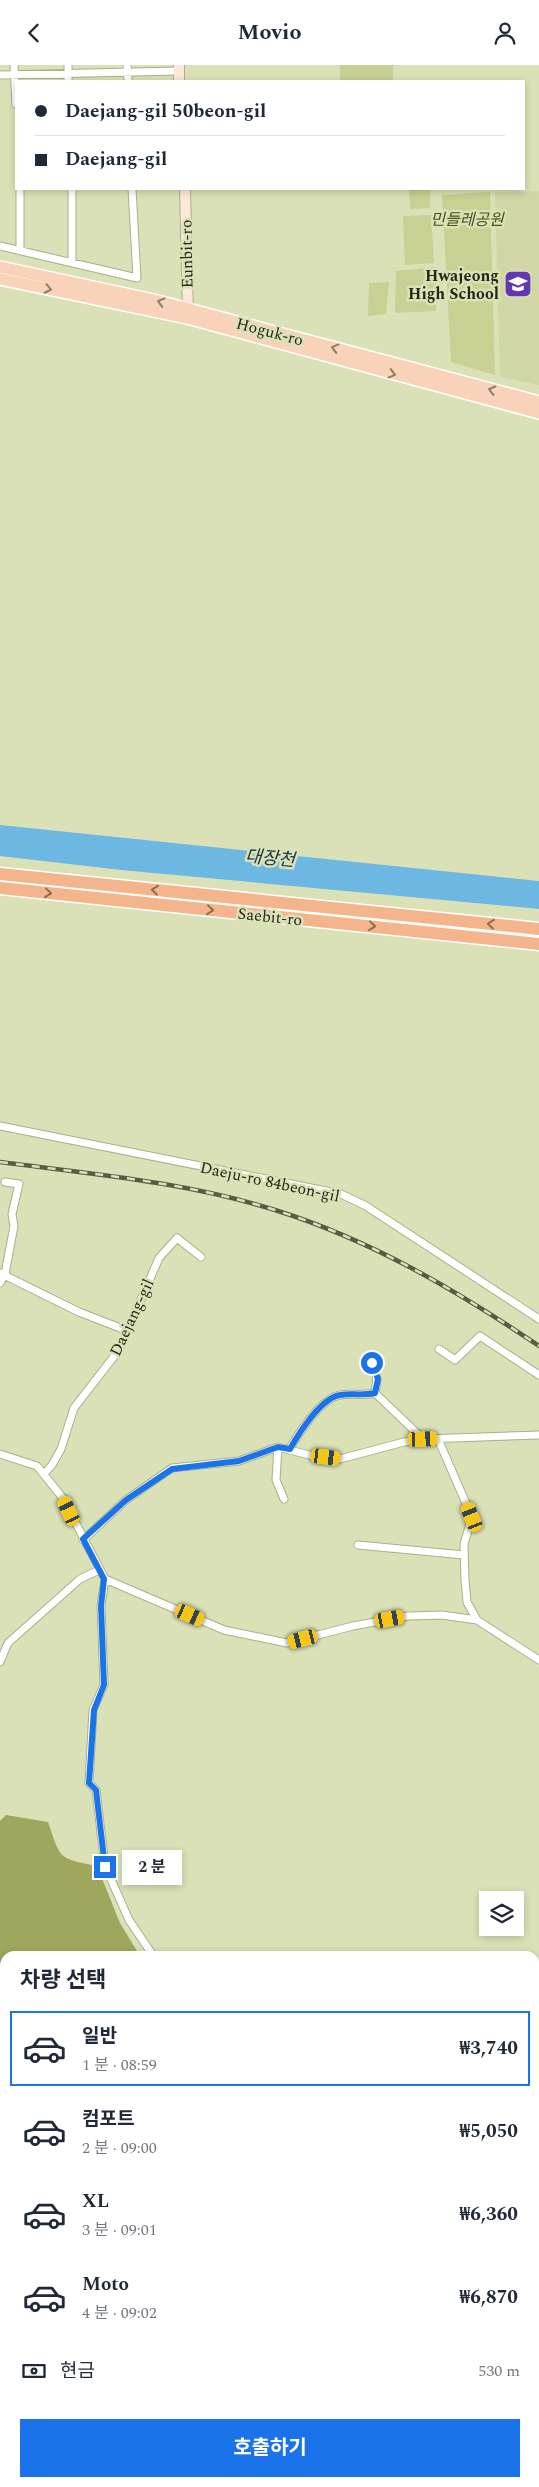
<!DOCTYPE html>
<html lang="ko">
<head>
<meta charset="utf-8">
<style>
  body { margin:0; font-family:Spectral,"Noto Sans KR",serif; background:#f2f2f3; color:#1f2937; height:100vh; display:flex; flex-direction:column; font-size:19px; white-space:nowrap }
  * { box-sizing:border-box; margin:0 }
  p { font-size:16px; color:#747a83 }
  .icon { flex:none; width:28px; height:28px; fill:none; stroke:currentColor; stroke-width:2; stroke-linecap:round; stroke-linejoin:round }
  .map { position:relative; flex:1; overflow:hidden }
  .details { position:absolute; left:0px; top:1886px; width:540px; height:536px; display:flex; flex-direction:column; background:#fff; border-radius:15px 15px 0 0; box-shadow:0 2px 8px #0003 }
  .details>* { flex:none }
  .hud { position:absolute; left:15px; top:15px; width:510px; height:110px; border-radius:0px; box-shadow:0 2px 8px #0003; display:grid; align-content:center; height:110px; padding:0 20px; background:#fff }
  .fabs { position:absolute; left:479px; top:1826px; display:grid; gap:10px }
  .fabs a { display:grid; place-items:center; width:45px; height:45px; border-radius:0px; background:#fff; box-shadow:0 2px 8px #0003; font-size:25px }
  .end { position:absolute; width:22px; height:22px; margin:-11px; border:6px solid #1a73e8; background:#fff; box-shadow:0 0 0 2px #fff }
  .from { border-radius:50% }
  .bubble { position:absolute; height:35px; border-radius:0px; background:#fff; box-shadow:0 2px 8px #0003; font-size:16px; font-weight:700; line-height:35px; text-align:center }
  .car { position:absolute; width:15px; height:30px; margin:-15px -8px; border-radius:6px; box-shadow:0 0 4px 1px #0007; background:linear-gradient(#f5c518 24%,#345 0 40%,#f5c518 0 76%,#345 0 86%,#f5c518 0) }
  .hud b { display:flex; align-items:center; gap:18px; height:48px; font-size:19px }
  .hud b+b { border-top:1px solid #e0e1e3 }
  .hud i { width:12px; height:12px; background:#1f2937 }
  ul { padding:0; list-style:none }
  li { display:flex; align-items:center; gap:15px; height:75px; margin:0 10px 8px; padding:0 10px; border:2px solid transparent; border-radius:0px }
  li div { flex:1 }
  li b { display:block; font-size:19px }
  li em { font-style:normal; font-weight:700 }
  li.current { border-color:#1a73e8 }
  li>.icon { width:45px; height:45px; stroke-width:1.5 }
  h2 { padding:0 20px; font-size:22px; line-height:60px }
  .pay { display:flex; align-items:center; gap:12px; height:55px; padding:0 20px; font-size:19px }
  .pay p { margin-inline-start:auto }
  .primary-button { display:flex; gap:10px; margin-top:auto; padding:10px 20px }
  .primary-button a { flex:1; height:58px; border-radius:0px; background:#1a73e8; color:#fff; font-size:20px; font-weight:700; line-height:58px; text-align:center }
  header { display:flex; justify-content:space-between; align-items:center; height:65px; padding:0 20px; background:#fff; font-size:22px; font-weight:700 }
  .map>svg:first-child { display:block }
  .built { fill:#d0d6a5 }
  .green { fill:#c8d093 }
  .forest { fill:#9fa75f }
  .water { fill:#6db8e2 }
  .lines { fill:none; stroke-linecap:round; stroke-linejoin:round }
  .street-casing { stroke:#aab087; stroke-width:9 }
  .secondary-casing { stroke:#aab087; stroke-width:12 }
  .primary-casing { stroke:#fff; stroke-width:14 }
  .highway-casing { stroke:#fff; stroke-width:15 }
  .street { stroke:#fff; stroke-width:7 }
  .secondary { stroke:#fce9dc; stroke-width:10 }
  .primary { stroke:#f8d3ba; stroke-width:11 }
  .highway { stroke:#f4b58c; stroke-width:12 }
  .rail-casing { stroke:#595c44; stroke-width:4.5 }
  .rail { stroke:#dbe1b6; stroke-width:2.5; stroke-dasharray:8; stroke-linecap:butt }
  .oneway { stroke:#8e7c68 }
  .oneway2 { stroke:#8c6e50 }
  .route { stroke:#1a73e8; stroke-width:6 }
  .labels { text-anchor:middle; stroke-width:5; stroke-linejoin:round; paint-order:stroke }
  .park-label { font-size:16px; font-style:italic; fill:#4b501a; stroke:#dbe1b6 }
  .street-label { font-size:16px; fill:#242615; stroke:#dbe1b6 }
  .poi-label { font-size:16px; font-weight:bold; fill:#242615; stroke:#dbe1b6; text-anchor:end }
  .water-label { font-size:18px; font-style:italic; fill:#123446; stroke:#dbe1b6 }
</style>
</head>
<body>
<header><svg class="icon" aria-label="back" viewBox="0 0 24 24"><path d="M15 5l-7 7 7 7"/></svg>Movio<svg class="icon" aria-label="person" viewBox="0 0 24 24"><circle cx="12" cy="8" r="4"/><path d="M4 21q1-7 8-7t8 7"/></svg></header>
<div class="map">
<svg width="539" height="2422" viewBox="0 0 539 2422">
  <rect width="100%" height="100%" fill="#dbe1b6"/>
  <path class="built" d="M 539,126 L 539,320 L 500,312 L 495,127 Z"/>
  <path class="green" d="M 340,0 L 393,0 L 393,16 L 340,16 Z
    M 409,124 L 430,124 L 430,143 L 410,144 Z
    M 490,127 L 495,310 L 451,297 L 442,130 Z
    M 431,150 L 434,198 L 405,200 L 403,151 Z
    M 436,202 L 436,246 L 395,248 L 396,206 Z
    M 389,217 L 386,249 L 368,251 L 369,218 Z"/>
  <path class="forest" d="M 6,1750 L 48,1757 C 61,1794 57,1793 97,1801 L 120,1858 L 140,1891 L 5,1891 L 5,2163 L 0,2159 L 0,1756 Z"/>
  <path class="water" d="M 0,760 L 539,816 L 539,844 L 121,805 L 0,791 Z"/>
  <g class="lines">
    <defs>
      <path id="street" d="M 14,0 L 16,39
        M 68,0 L 68,16
        M 127,0 L 128,16
        M 0,10 L 179,6
        M 72,124 L 72,197
        M 0,181 L 137,213 L 132,124
        M 20,185 L 20,124
        M 0,1061 L 341,1129 L 366,1141 L 539,1254
        M 0,1208 L 79,1247 L 128,1266
        M 0,1218 L 5,1209 L 14,1161 L 12,1149 L 19,1119 L 5,1117
        M 439,1284 L 455,1295 L 480,1271 L 539,1310
        M 372,1298 L 377,1314 L 375,1328
        M 438,1374 L 472,1452 L 464,1479 L 465,1515 L 467,1537 L 477,1555
        M 278,1382 L 276,1415 L 284,1434
        M 290,1383 C 299,1368 321,1333 340,1330 C 351,1328 362,1331 375,1328 L 423,1374
        M 0,1389 L 37,1401 L 62,1432 L 105,1514 L 224,1565 L 287,1578 L 353,1561 L 408,1551 L 442,1550 L 477,1555 L 539,1595
        M 44,1409 L 52,1400 L 61,1384 L 74,1343 L 119,1285 L 159,1193 L 177,1173 L 201,1192
        M 83,1475 L 126,1435 L 172,1403 L 239,1396 L 278,1382 L 313,1391 L 340,1394 L 404,1377 L 423,1374 L 539,1370
        M 358,1480 L 464,1490
        M 105,1514 L 101,1541 L 104,1620 L 93,1645 L 89,1718 L 96,1725 L 105,1801 L 129,1855 L 152,1889
        M 0,1597 L 8,1578 L 80,1514 L 99,1505
        M 535,2054 L 539,2052
        M 0,2087 L 5,2084
        M 0,2267 L 5,2267
        M 0,2393 L 5,2381
        M 535,2403 L 539,2401
        M 218,2418 L 220,2422"/>
      <path id="secondary" d="M 179,0 L 179,16
        M 185,124 L 188,250
        M 535,2068 L 539,2059
        M 535,2150 L 539,2156
        M 505,2422 L 506,2418"/>
      <path id="primary" d="M 0,202 L 158,236 L 539,337
        M 0,214 L 187,253 L 539,348"/>
      <path id="highway" d="M 0,809 L 539,864
        M 0,823 L 539,879"/>
    </defs>
    <use href="#street" class="street-casing"/>
    <use href="#secondary" class="secondary-casing"/>
    <use href="#primary" class="primary-casing"/>
    <use href="#highway" class="highway-casing"/>
    <use href="#street" class="street"/>
    <use href="#secondary" class="secondary"/>
    <use href="#primary" class="primary"/>
    <use href="#highway" class="highway"/>
    <defs>
      <path id="rail" d="M 0,1097 C 92,1109 186,1117 275,1145 C 371,1175 456,1225 539,1281"/>
    </defs>
    <use href="#rail" class="rail-casing"/>
    <use href="#rail" class="rail"/>
  </g>
  <defs><path id="oneway-chevron" d="M-2-3.5L2.5 0L-2 3.5" fill="none" stroke-width="1.6" stroke-linecap="round" stroke-linejoin="round" transform="scale(1.25)"/></defs>
  <g class="oneway">
    <use href="#oneway-chevron" transform="translate(48 224) rotate(12)"/>
    <use href="#oneway-chevron" transform="translate(161 237) rotate(-165)"/>
    <use href="#oneway-chevron" transform="translate(335 283) rotate(-165)"/>
    <use href="#oneway-chevron" transform="translate(392 309) rotate(15)"/>
    <use href="#oneway-chevron" transform="translate(492 325) rotate(-166)"/>
  </g>
  <g class="oneway2">
    <use href="#oneway-chevron" transform="translate(155 825) rotate(-174)"/>
    <use href="#oneway-chevron" transform="translate(48 828) rotate(6)"/>
    <use href="#oneway-chevron" transform="translate(210 845) rotate(6)"/>
    <use href="#oneway-chevron" transform="translate(491 859) rotate(-174)"/>
    <use href="#oneway-chevron" transform="translate(372 861) rotate(6)"/>
  </g>
  <g class="lines">
    <path class="route" d="M 105,1802 L 96,1725 L 89,1718 L 94,1645 L 104,1620 L 101,1541 L 104,1514 L 83,1474 L 126,1435 L 172,1404 L 239,1396 L 278,1382 L 290,1384 C 299,1368 321,1333 340,1330 C 351,1328 362,1331 375,1328 L 378,1314 L 372,1298"/>
  </g>
  <defs>
    <symbol id="school-square" viewBox="-11 -11 22 22"><rect x="-9" y="-9" width="18" height="18" rx="4" fill="#6238b0" stroke="#dbe1b6"/><path d="M0-5L7-2L0 1L-7-2ZM-4 1L0 2.5L4 1V4Q0 6-4 4Z" fill="#fff"/></symbol>
  </defs>
  <g fill-rule="evenodd">
    <use href="#school-square" x="502" y="203" width="32" height="32"/>
  </g>
  <g class="labels">
    <g class="park-label">
      <text x="467" y="160">민들레공원</text>
    </g>
    <g class="street-label">
      <text transform="translate(186 189) rotate(-91)" y="6">Eunbit-ro</text>
      <text transform="translate(270 266) rotate(15)" y="6">Hoguk-ro</text>
      <text transform="translate(270 851) rotate(6)" y="6">Saebit-ro</text>
      <text transform="translate(270 1116) rotate(12)" y="6">Daeju-ro 84beon-gil</text>
      <text transform="translate(131 1252) rotate(-65)" y="6">Daejang-gil</text>
    </g>
    <g class="poi-label">
      <text x="499" y="216">Hwajeong<tspan x="499" dy="18">High School</tspan></text>
    </g>
    <g class="water-label">
      <text transform="translate(270 793) rotate(5)" y="6">대장천</text>
    </g>
  </g>
</svg>
<div class="fabs">
<a><svg class="icon" aria-label="layers" viewBox="0 0 24 24"><path d="M12 4l9 5-9 5-9-5zM3 14l9 5 9-5"/></svg></a>
</div>
<i class="end from" style="left:372px;top:1298px"></i>
<i class="end" style="left:105px;top:1802px"></i>
<div class="bubble" style="left:122px;top:1785px;width:60px">2 분</div>
<i class="car" style="left:423px;top:1374px;rotate:88deg"></i>
<i class="car" style="left:326px;top:1392px;rotate:97deg"></i>
<i class="car" style="left:69px;top:1446px;rotate:335deg"></i>
<i class="car" style="left:472px;top:1452px;rotate:338deg"></i>
<i class="car" style="left:190px;top:1550px;rotate:114deg"></i>
<i class="car" style="left:390px;top:1554px;rotate:80deg"></i>
<i class="car" style="left:303px;top:1574px;rotate:256deg"></i>
<div class="hud">
<b><i class="from"></i>Daejang-gil 50beon-gil</b>
<b><i></i>Daejang-gil</b>
</div>
<section class="details">
<h2>차량 선택</h2>
<ul>
<li class="current"><svg class="icon" aria-label="car" viewBox="0 0 24 24"><path d="M5 17H2v-5l4-1 3-4h7l3 4 3 1v5h-3M9 17h6M6 11h13"/><circle cx="7" cy="17" r="2"/><circle cx="17" cy="17" r="2"/></svg><div><b>일반</b><p>1 분 · 08:59</p></div><em>₩3,740</em></li>
<li><svg class="icon" aria-label="car" viewBox="0 0 24 24"><path d="M5 17H2v-5l4-1 3-4h7l3 4 3 1v5h-3M9 17h6M6 11h13"/><circle cx="7" cy="17" r="2"/><circle cx="17" cy="17" r="2"/></svg><div><b>컴포트</b><p>2 분 · 09:00</p></div><em>₩5,050</em></li>
<li><svg class="icon" aria-label="car" viewBox="0 0 24 24"><path d="M5 17H2v-5l4-1 3-4h7l3 4 3 1v5h-3M9 17h6M6 11h13"/><circle cx="7" cy="17" r="2"/><circle cx="17" cy="17" r="2"/></svg><div><b>XL</b><p>3 분 · 09:01</p></div><em>₩6,360</em></li>
<li><svg class="icon" aria-label="car" viewBox="0 0 24 24"><path d="M5 17H2v-5l4-1 3-4h7l3 4 3 1v5h-3M9 17h6M6 11h13"/><circle cx="7" cy="17" r="2"/><circle cx="17" cy="17" r="2"/></svg><div><b>Moto</b><p>4 분 · 09:02</p></div><em>₩6,870</em></li>
</ul>
<div class="pay"><svg class="icon" aria-label="cash" viewBox="0 0 24 24"><path d="M3 7h18v10H3z"/><circle cx="12" cy="12" r="2"/></svg>현금<p>530 m</p></div>
<div class="primary-button"><a>호출하기</a></div>
</section>
</div>
</body>
</html>
